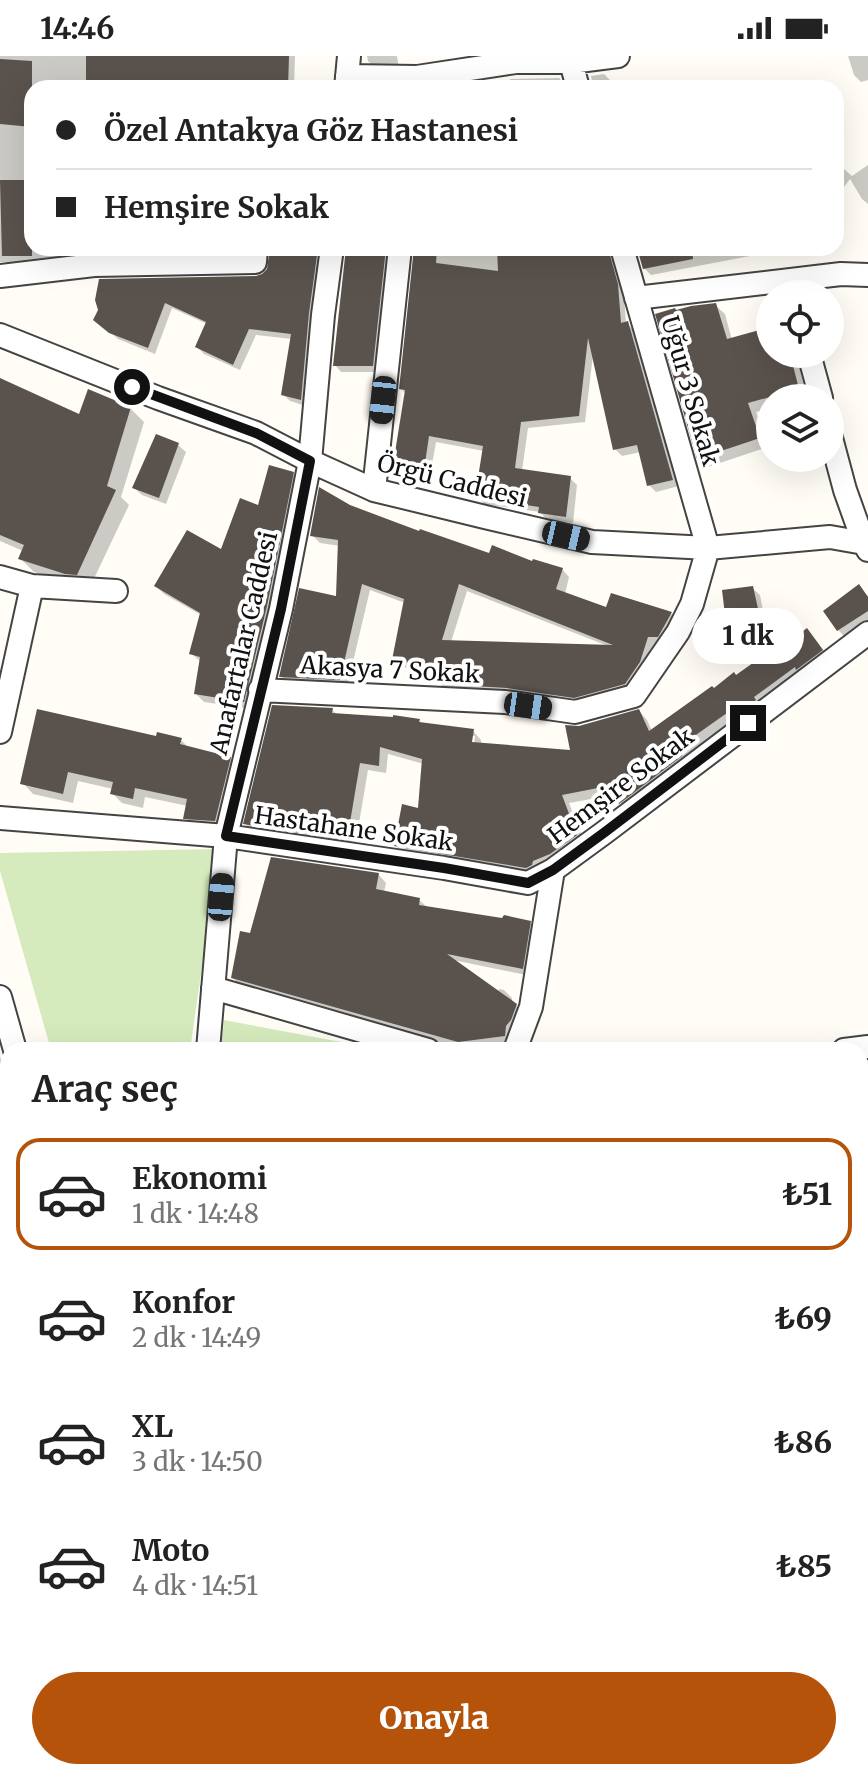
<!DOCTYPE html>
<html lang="tr">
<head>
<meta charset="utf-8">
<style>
  body { margin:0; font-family:Merriweather,serif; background:#f6f6f6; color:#222; height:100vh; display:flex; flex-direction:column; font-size:30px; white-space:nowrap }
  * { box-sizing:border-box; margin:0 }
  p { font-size:26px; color:#767676 }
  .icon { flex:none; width:44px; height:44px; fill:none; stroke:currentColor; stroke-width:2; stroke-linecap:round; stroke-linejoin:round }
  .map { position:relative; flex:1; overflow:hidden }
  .details { position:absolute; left:0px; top:986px; width:868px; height:738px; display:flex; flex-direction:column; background:#fff; border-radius:24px 24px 0 0; box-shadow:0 8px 32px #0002 }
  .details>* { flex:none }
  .guide { position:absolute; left:24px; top:24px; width:820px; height:176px; border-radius:24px; box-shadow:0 8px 32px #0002; display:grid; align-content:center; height:176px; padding:0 32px; background:#fff }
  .controls { position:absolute; left:756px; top:224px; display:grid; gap:16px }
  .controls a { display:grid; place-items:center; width:88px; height:88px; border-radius:50%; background:#fff; box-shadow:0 8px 32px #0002; font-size:40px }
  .end { position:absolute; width:36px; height:36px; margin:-18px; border:10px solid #111; background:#fff; box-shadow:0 0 0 4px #fff }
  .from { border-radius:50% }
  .bubble { position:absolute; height:56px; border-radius:28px; background:#fff; box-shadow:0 8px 32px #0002; font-size:26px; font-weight:800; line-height:56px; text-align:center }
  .car { position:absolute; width:24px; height:48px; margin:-24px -12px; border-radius:10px; box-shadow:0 0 6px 2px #0007; background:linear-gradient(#222 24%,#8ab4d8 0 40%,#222 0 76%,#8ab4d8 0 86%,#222 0) }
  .guide b { display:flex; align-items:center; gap:28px; height:76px; font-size:30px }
  .guide b+b { border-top:2px solid #e0e0e0 }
  .guide i { width:20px; height:20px; background:#222 }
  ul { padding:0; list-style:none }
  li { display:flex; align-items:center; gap:24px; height:112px; margin:0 16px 12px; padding:0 16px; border:4px solid transparent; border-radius:24px }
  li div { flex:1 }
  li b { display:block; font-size:30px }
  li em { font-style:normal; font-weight:800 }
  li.active { border-color:#b45309 }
  li>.icon { width:72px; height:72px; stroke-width:1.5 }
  h2 { padding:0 32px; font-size:36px; line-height:96px }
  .button { display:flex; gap:16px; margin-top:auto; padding:16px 32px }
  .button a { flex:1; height:92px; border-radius:48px; background:#b45309; color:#fff; font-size:32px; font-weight:800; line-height:92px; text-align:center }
  .status { display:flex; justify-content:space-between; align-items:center; height:56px; padding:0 40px; background:#fff; direction:ltr }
  .status svg { height:22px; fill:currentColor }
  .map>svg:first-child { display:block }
  .green { fill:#d5ebbd }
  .forest { fill:#b9dc9c }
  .shadow { fill:#0003; fill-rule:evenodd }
  .building { fill:#5a524d; fill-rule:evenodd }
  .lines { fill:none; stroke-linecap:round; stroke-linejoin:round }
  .street-casing { stroke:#444; stroke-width:26 }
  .secondary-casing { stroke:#333; stroke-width:36 }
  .street { stroke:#fff; stroke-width:22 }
  .secondary { stroke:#fff6b0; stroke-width:32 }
  .route { stroke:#111; stroke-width:10 }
  .labels { text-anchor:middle; stroke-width:8; stroke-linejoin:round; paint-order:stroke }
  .street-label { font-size:24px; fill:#111; stroke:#fff }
</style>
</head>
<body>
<div class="status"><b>14:46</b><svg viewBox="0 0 49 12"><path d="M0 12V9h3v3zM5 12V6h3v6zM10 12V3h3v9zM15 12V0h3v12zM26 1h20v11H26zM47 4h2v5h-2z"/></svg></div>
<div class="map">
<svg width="868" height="1723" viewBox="0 0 868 1723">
  <rect width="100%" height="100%" fill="#fffdf5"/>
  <path class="green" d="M 219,793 L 190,994 L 51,994 L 0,815 L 0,797 Z
    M 224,964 L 384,994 L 221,994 Z
    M 868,1536 L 868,1723 L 751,1723 L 753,1716 L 860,1716 L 860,1539 Z"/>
  <path class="forest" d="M 8,1293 L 8,1349 L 0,1353 L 0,1296 Z"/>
  <path class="shadow" d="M 0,0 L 295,0 L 294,32 L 32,32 L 32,192 L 250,192 L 248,198 L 42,208 L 0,206 Z
    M 367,0 L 397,0 L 399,13 L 376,13 L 368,5 Z
    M 848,0 L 868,0 L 868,24 L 861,26 L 854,19 Z
    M 604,18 L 611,25 L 612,32 L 593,32 L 591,20 Z
    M 559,22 L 568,32 L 512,32 L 510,23 Z
    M 836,106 L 852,120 L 868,109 L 868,148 L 862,143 L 850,123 L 836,142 Z
    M 272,192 L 327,192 L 306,350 L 290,345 L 283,338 L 292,283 L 256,279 L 240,314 L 204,298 L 197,291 L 207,268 L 172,252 L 155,298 L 118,283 L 96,264 L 257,222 L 268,215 Z
    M 348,192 L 394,192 L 380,316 L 341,316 L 335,309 Z
    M 416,192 L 617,192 L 624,236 L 626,268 L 635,274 L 679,430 L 656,436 L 649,429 L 641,396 L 622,400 L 615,393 L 593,299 L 585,366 L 528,372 L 522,415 L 570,422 L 577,429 L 573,467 L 547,464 L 540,456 L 484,448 L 478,441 L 484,395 L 436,386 L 430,420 L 402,415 L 395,409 L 406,338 L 401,333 Z
    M 638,192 L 775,192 L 776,195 L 651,219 L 644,212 Z
    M 715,249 L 725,258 L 732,284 L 770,273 L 770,298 L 796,298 L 807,342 L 770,342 L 770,352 L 756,356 L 768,391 L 708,411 L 699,402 Z
    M 0,325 L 80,361 L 130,352 L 144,366 L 121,441 L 129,449 L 90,531 L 80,531 L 34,516 L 20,502 L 23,495 L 0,485 Z
    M 178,389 L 186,396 L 166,448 L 142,439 L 134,432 Z
    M 292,418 L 301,426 L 252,653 L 204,646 L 196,638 L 201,606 L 191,597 L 201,559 L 164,538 L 156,530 L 222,496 Z
    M 349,451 L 490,499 L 562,513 L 569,521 L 565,538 L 608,554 L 612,540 L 671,558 L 679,565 L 665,588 L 655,588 L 647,614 L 633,635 L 583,649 L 483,637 L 443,631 L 436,623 L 436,618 L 402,611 L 394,603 L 405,547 L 370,534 L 347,631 L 289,628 L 281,620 L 338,543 L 340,490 L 320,487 L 312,479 ZM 467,535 L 608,590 L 451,586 Z
    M 859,531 L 868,540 L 868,567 L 846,582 L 838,574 Z
    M 752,532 L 760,539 L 766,569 L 735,574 L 728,566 Z
    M 815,583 L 830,603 L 743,659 L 683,702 L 689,710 L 629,755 L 615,739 L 569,747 L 585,788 L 535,820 L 405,798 L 396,790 L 420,754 L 424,708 L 388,698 L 386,717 L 368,714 L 355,791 L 254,776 L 245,768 L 332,654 L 338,659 L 419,664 L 423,669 L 473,675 L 481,684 L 481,689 L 572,696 L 579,672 L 639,655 L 647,664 L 652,675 L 736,621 L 767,599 L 771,602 ZM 471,680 L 475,680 L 473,696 Z
    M 157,682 L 181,684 L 189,692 L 230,702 L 240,713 L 225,774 L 196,772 L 186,762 L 188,750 L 145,741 L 143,752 L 122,747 L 112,737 L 113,733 L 78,725 L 73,747 L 33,738 L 23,727 Z
    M 378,818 L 386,827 L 384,836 L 419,844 L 428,852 L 530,867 L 538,875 L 531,920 L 453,904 L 498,936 L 499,933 L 504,934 L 512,942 L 512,946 L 524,957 L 511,994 L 485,994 L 486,991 L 467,994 L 241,930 L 233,922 L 252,880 Z
    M 0,1002 L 8,1008 L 8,1087 L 0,1089 Z
    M 868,1049 L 868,1110 L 860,1111 L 860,1050 Z
    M 8,1141 L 8,1260 L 0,1262 L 0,1144 Z
    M 8,1400 L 8,1481 L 0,1484 L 0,1403 Z
    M 8,1564 L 8,1716 L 45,1716 L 47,1723 L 0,1723 L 0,1566 Z
    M 285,1716 L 327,1716 L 327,1723 L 286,1723 Z
    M 487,1716 L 507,1716 L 510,1719 L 508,1723 L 450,1723 Z
    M 581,1716 L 634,1716 L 631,1723 L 578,1723 Z
    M 670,1716 L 716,1716 L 714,1723 L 666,1723 Z
    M 368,1720 L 371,1723 L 340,1723 Z"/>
  <path class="building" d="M 86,0 L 289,0 L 288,32 L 86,31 Z
    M 0,3 L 32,5 L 32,71 L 0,68 Z
    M 0,124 L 32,124 L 32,200 L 2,200 Z
    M 104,192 L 242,192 L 104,195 Z
    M 270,192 L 318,192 L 309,257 L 301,344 L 281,339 L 291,278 L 249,273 L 233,309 L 195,291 L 206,266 L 165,247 L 148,292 L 109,277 L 93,264 L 98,254 L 95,244 L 99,223 L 256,220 L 262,218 L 267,213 Z
    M 346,192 L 386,192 L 373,310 L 333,310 Z
    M 414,192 L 437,192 L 436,207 L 498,215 L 497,192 L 608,192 L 618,228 L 621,267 L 628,265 L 673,424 L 647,430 L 637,389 L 613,394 L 588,282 L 579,360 L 521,366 L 515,412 L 571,420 L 566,461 L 538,457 L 539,451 L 475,441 L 483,390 L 429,380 L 424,414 L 393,409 L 405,334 L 399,333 Z
    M 637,192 L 692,192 L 693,203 L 643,213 Z
    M 716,247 L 727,283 L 770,271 L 770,298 L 790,298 L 799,333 L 748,347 L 760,382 L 697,403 L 655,258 L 675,252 L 676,254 L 691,250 Z
    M 0,322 L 79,358 L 88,333 L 131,351 L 107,430 L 116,434 L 77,519 L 65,518 L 18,503 L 24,489 L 0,479 Z
    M 156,378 L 179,387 L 159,442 L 132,432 Z
    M 269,409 L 294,416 L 267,550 L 244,646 L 194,638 L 200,601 L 189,598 L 200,557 L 154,530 L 187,474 L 221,493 L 240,442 L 258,449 Z
    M 319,431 L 350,449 L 419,475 L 420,473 L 489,497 L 492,489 L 532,505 L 533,503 L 563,512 L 556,533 L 606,551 L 611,537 L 672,556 L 658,581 L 648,581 L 640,606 L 625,628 L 574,642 L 507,632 L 474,630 L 433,624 L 435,612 L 392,604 L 404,543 L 362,528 L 340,624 L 279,621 L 299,532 L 336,540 L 338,484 L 310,480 ZM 459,528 L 613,589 L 442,584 Z
    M 859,528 L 868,541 L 868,555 L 837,575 L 823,555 Z
    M 753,530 L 760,562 L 726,567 L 722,534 Z
    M 807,572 L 823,594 L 796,614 L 795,611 L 754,641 L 756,644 L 739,657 L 734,652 L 676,693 L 682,700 L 619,748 L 608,730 L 562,739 L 577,779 L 550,798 L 533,805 L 532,809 L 526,812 L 394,790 L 402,748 L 418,752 L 422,703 L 380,691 L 379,710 L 360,707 L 347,784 L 243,768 L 272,649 L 333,652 L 332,657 L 393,661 L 393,659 L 420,663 L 419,666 L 474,673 L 472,686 L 570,694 L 565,669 L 579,670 L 639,653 L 649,675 L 712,630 L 714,632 L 734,616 L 736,619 L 768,596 L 769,601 Z
    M 37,653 L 156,680 L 157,676 L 182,682 L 180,688 L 231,701 L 215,765 L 183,763 L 187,743 L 135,732 L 133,743 L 110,738 L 113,726 L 68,716 L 63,738 L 20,728 Z
    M 271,801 L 379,817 L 376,833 L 420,842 L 419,849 L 502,862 L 504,859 L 531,865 L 523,913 L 447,898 L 517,948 L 511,964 L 506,970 L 505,980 L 458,986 L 231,922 L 240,875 L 250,877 Z"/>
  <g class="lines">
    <defs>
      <path id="street" d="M 571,6 L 578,32
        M 347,20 L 417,21 L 516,6 L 571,6 L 618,0
        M 346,32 L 349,0
        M 0,220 L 94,209 L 255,206 L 256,192
        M 636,242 L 841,218 L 868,219
        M 0,279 L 158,342 L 256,377 L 310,405 L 374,434 L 485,461 L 592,486 L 708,492 L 830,481 L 864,487 L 868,494
        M 809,298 L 821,342
        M 830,378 L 845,434 L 864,487
        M 374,434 L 400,192
        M 0,521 L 32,530 L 116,535
        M 260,634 L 505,646 L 575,656 L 634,640 L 678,576 L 692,548 L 708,492 L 622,192
        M 0,676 L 32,530
        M 0,762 L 226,780 L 444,812 L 528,827 L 553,814 L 605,776 L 868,577
        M 213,932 L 428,994
        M 0,941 L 15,994
        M 208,994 L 226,780 L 281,553 L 310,405 L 323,259 L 332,192
        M 515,994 L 531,951 L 553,814
        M 844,994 L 868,991
        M 0,1276 L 8,1274
        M 204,1716 L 205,1723
        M 269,1716 L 270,1723
        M 524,1716 L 552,1723
        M 135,1723 L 142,1716
        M 638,1723 L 639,1716"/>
      <path id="secondary" d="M 860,1523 L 868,1519
        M 725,1723 L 727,1716"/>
    </defs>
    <use href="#street" class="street-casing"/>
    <use href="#secondary" class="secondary-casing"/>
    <use href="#street" class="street"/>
    <use href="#secondary" class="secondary"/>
  </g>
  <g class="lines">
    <path class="route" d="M 132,331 L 256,377 L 310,405 L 281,553 L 226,780 L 444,812 L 528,827 L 553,814 L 605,776 L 748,667"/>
  </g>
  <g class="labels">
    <g class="street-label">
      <text transform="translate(690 335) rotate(74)" y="8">Uğur 3 Sokak</text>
      <text transform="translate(452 425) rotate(14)" y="8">Örgü Caddesi</text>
      <text transform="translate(244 587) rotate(-77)" y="8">Anafartalar Caddesi</text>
      <text transform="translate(390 614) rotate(3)" y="8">Akasya 7 Sokak</text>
      <text transform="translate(621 730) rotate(-37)" y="8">Hemşire Sokak</text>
      <text transform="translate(354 773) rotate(8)" y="8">Hastahane Sokak</text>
    </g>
  </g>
</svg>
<div class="controls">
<a><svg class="icon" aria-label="locate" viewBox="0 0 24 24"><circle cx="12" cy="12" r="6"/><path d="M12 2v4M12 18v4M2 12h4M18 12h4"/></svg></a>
<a><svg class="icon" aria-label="layers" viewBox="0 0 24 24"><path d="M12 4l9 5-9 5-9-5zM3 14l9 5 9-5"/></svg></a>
</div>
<i class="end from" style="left:132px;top:331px"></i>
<i class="end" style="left:748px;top:667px"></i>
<div class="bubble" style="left:692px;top:552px;width:112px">1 dk</div>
<i class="car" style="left:383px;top:344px;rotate:186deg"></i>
<i class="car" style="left:566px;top:480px;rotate:103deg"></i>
<i class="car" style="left:528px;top:650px;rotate:98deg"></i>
<i class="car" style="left:221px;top:841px;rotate:5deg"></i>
<div class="guide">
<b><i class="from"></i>Özel Antakya Göz Hastanesi</b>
<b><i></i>Hemşire Sokak</b>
</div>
<section class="details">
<h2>Araç seç</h2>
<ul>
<li class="active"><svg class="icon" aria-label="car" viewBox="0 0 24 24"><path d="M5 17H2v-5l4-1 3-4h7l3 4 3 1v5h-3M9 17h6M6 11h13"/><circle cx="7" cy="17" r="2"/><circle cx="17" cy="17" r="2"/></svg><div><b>Ekonomi</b><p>1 dk · 14:48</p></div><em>₺51</em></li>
<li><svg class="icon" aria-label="car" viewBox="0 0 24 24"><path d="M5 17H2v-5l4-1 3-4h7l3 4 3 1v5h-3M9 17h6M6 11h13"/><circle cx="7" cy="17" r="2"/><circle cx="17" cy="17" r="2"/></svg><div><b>Konfor</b><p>2 dk · 14:49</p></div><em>₺69</em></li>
<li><svg class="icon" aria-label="car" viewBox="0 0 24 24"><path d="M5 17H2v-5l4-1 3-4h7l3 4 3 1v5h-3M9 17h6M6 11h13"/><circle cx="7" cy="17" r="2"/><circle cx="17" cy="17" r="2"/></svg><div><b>XL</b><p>3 dk · 14:50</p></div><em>₺86</em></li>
<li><svg class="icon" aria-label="car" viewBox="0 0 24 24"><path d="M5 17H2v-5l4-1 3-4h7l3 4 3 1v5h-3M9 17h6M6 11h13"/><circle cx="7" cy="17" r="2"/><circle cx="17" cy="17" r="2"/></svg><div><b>Moto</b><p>4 dk · 14:51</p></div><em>₺85</em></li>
</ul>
<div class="button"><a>Onayla</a></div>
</section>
</div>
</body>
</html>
